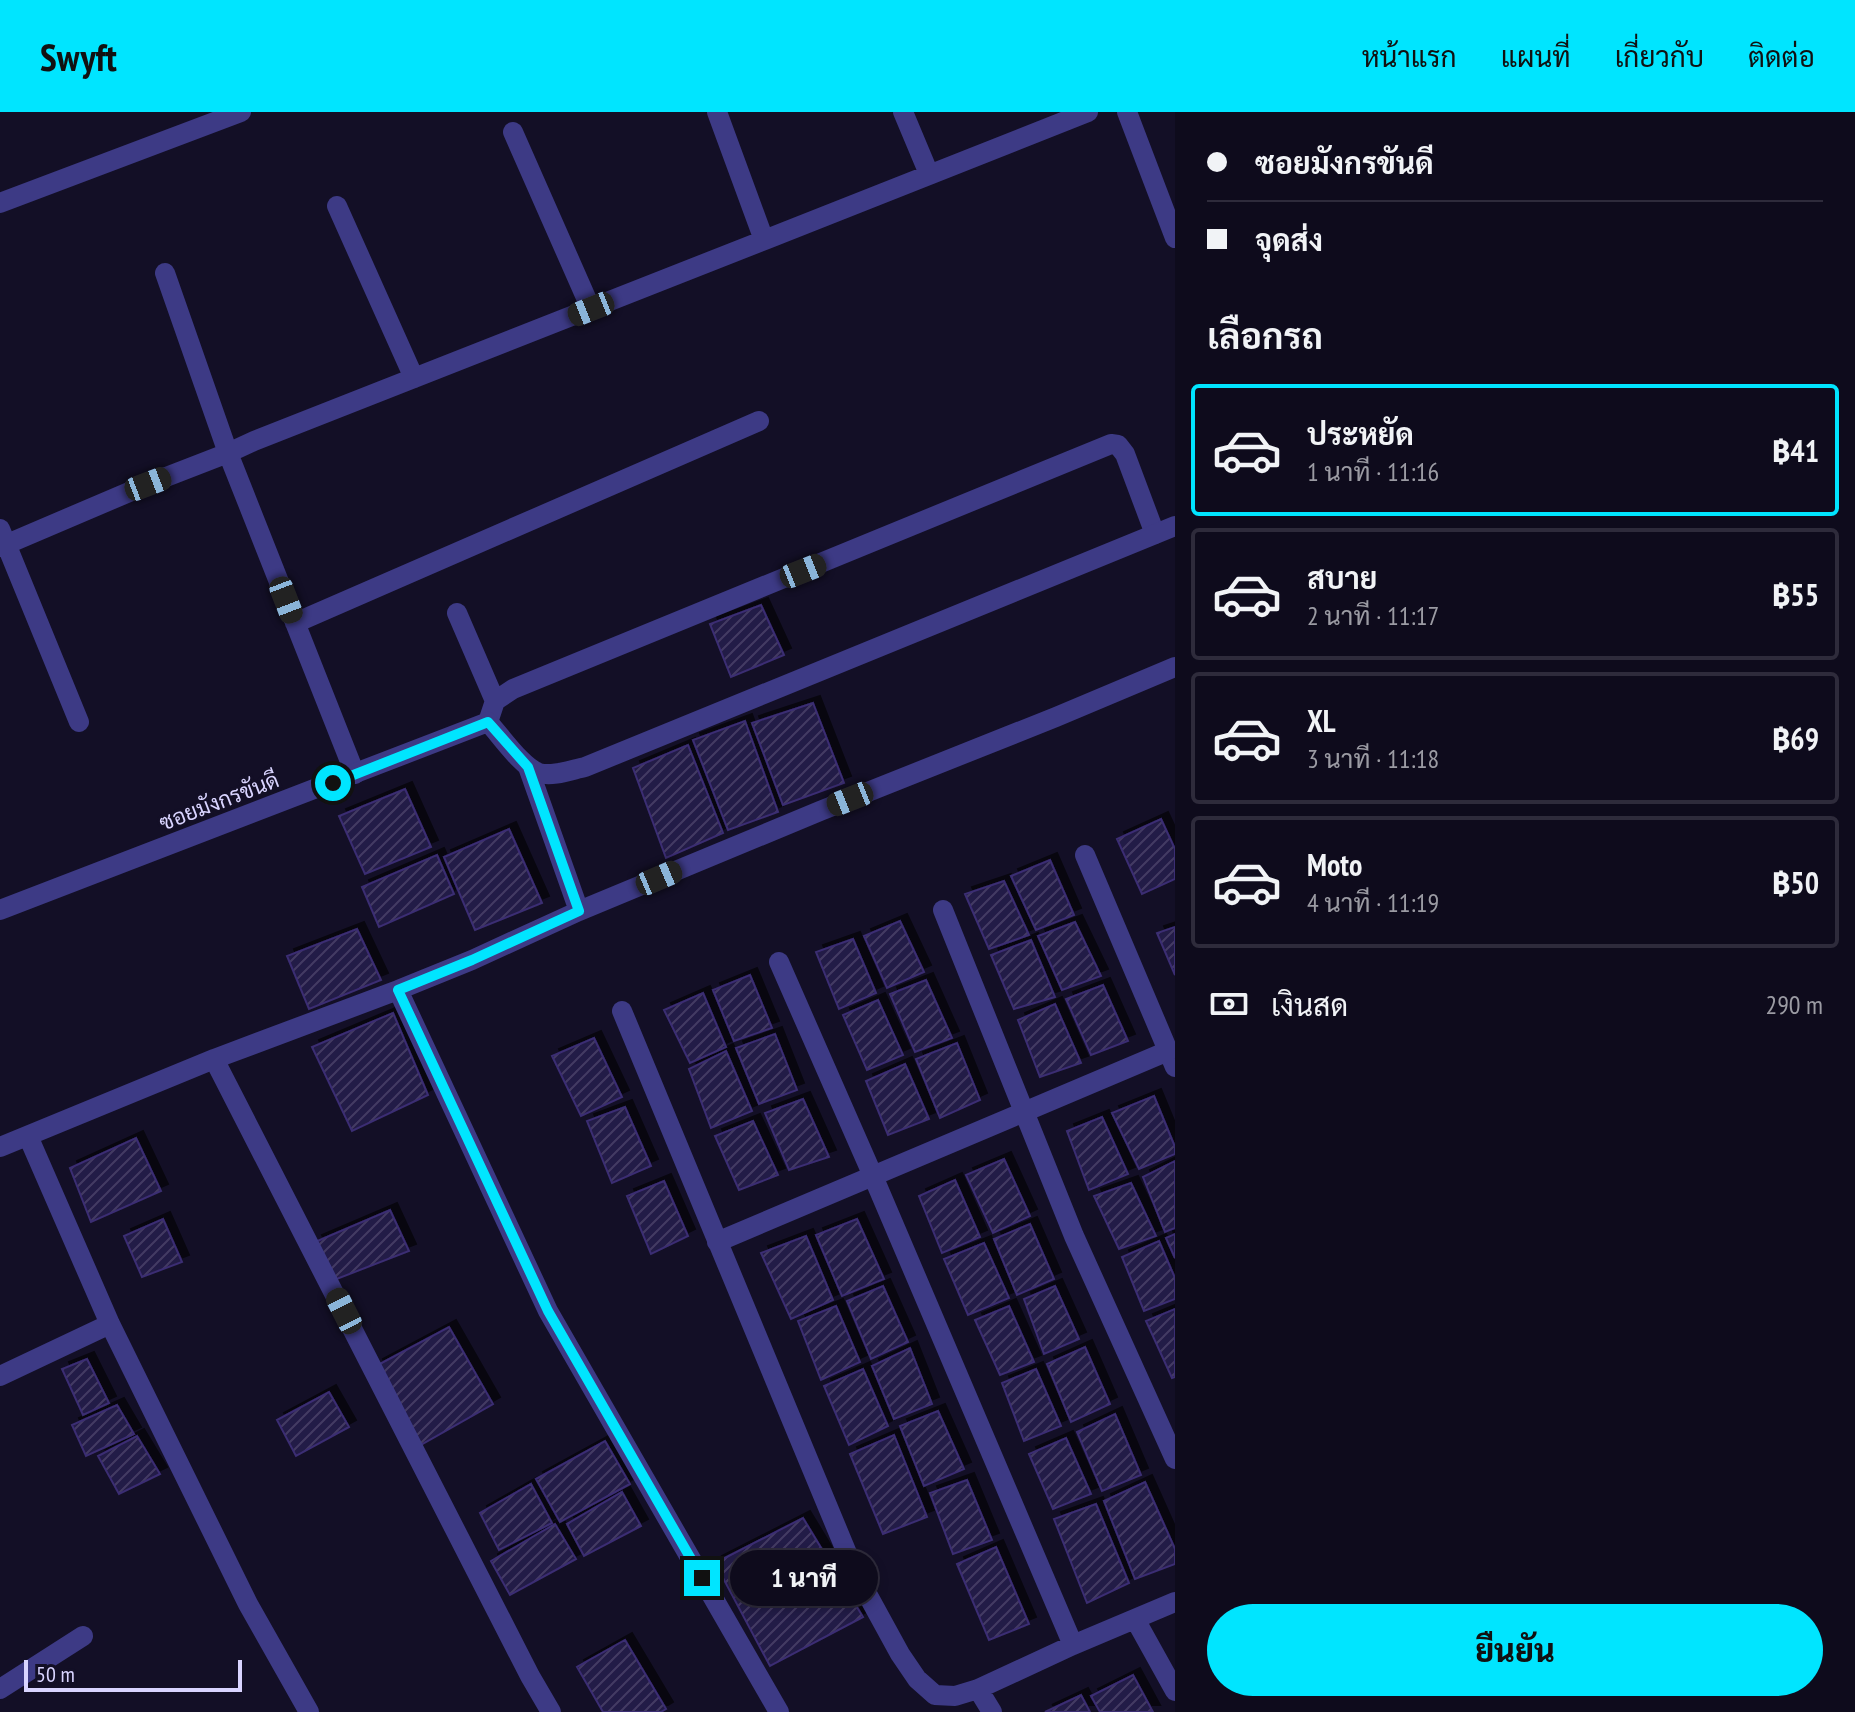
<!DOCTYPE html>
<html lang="th">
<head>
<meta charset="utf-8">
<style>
  body { margin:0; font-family:"PT Sans Narrow",Sarabun,sans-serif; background:#171425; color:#f1f3f6; height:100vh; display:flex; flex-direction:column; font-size:30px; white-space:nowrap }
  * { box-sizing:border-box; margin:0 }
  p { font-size:26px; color:#9b9ba3 }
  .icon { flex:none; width:44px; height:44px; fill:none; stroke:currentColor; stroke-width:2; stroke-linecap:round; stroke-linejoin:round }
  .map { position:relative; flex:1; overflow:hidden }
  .details { display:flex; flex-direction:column; background:#0e0b1c; width:680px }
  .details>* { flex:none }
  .top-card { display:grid; align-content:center; height:176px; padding:0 32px; background:#0e0b1c }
  .scale { position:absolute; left:24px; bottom:20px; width:218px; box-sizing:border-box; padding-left:8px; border:4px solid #d9d4ff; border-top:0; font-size:22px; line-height:28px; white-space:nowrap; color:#d9d4ff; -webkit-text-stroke:6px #130f26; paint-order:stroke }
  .end { position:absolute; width:36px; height:36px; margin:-18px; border:10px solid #00e5ff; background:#111; box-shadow:0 0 0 4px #111 }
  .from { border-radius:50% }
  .bubble { position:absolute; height:56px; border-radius:28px; background:#0e0b1c; box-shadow:0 4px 12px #0003,0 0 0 2px #2e2b3b; font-size:26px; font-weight:800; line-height:56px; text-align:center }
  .car { position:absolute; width:24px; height:48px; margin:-24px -12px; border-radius:10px; box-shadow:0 0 6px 2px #0007; background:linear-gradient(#222 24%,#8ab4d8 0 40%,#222 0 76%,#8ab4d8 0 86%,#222 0) }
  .top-card b { display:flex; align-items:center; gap:28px; height:76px; font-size:30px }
  .top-card b+b { border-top:2px solid #2e2b3b }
  .top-card i { width:20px; height:20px; background:#f1f3f6 }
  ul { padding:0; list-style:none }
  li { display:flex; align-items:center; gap:24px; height:132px; margin:0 16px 12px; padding:0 16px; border:4px solid #2e2b3b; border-radius:8px }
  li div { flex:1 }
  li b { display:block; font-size:30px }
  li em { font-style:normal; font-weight:800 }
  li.current { border-color:#00e5ff }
  li>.icon { width:72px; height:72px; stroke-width:1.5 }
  h2 { padding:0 32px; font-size:36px; line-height:96px }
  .pay { display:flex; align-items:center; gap:20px; height:88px; padding:0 32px; font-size:30px }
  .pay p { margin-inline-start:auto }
  .action { display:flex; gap:16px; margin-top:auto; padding:16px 32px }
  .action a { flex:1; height:92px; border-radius:48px; background:#00e5ff; color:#111; font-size:32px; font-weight:800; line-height:92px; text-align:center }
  header { display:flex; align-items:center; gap:48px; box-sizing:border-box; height:112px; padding:0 40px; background:#00e5ff; color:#111 }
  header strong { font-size:38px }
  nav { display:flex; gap:44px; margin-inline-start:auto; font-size:28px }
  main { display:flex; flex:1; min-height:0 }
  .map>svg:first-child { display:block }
  .building { fill:url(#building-hatch); stroke:#3b2d73; stroke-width:2; filter:url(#shadow) }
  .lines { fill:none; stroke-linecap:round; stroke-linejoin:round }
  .minor { stroke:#3d3a85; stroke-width:20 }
  .tertiary { stroke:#3d3a85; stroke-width:20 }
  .route { stroke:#00e5ff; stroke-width:10 }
  .labels { text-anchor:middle; stroke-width:6; stroke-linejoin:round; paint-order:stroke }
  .street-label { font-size:22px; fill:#d9d4ff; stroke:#130f26 }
</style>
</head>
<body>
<header>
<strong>Swyft</strong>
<nav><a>หน้าแรก</a><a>แผนที่</a><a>เกี่ยวกับ</a><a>ติดต่อ</a></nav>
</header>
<main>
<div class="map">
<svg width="1175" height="1600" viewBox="0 0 1175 1600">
  <defs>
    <pattern id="building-hatch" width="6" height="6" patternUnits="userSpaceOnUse" patternTransform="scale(2)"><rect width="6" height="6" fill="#241b47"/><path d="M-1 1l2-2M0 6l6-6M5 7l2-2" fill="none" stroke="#433b63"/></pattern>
    <filter id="shadow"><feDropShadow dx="7" dy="-7" stdDeviation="0" flood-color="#0009"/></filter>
  </defs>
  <rect width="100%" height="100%" fill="#130f26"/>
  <path class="building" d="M 761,493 L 784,543 L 731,565 L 710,512 Z
    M 813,591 L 844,671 L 783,693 L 752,611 Z
    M 745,609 L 778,700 L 728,718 L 693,628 Z
    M 688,633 L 723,721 L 666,746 L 633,656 Z
    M 405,677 L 431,735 L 365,762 L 339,704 Z
    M 1161,707 L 1175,737 L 1175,767 L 1142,782 L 1117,727 Z
    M 509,717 L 542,791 L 475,818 L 444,745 Z
    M 437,743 L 454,782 L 379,815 L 362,775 Z
    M 1050,748 L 1074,803 L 1036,818 L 1011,764 Z
    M 1004,769 L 1029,823 L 989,837 L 965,782 Z
    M 900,809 L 924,860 L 887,876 L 864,824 Z
    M 1075,810 L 1101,864 L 1062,878 L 1038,824 Z
    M 1175,815 L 1175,863 L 1157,821 Z
    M 357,817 L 381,868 L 309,897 L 287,844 Z
    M 853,827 L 876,881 L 839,897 L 816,840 Z
    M 1031,828 L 1055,885 L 1014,897 L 991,843 Z
    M 750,863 L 772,916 L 734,929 L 713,878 Z
    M 926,868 L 952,926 L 915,940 L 890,882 Z
    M 1103,873 L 1128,929 L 1091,943 L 1066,887 Z
    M 703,881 L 726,935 L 690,951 L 664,898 Z
    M 878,888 L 903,943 L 867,958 L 843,903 Z
    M 1055,892 L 1081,951 L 1040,965 L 1018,908 Z
    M 393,901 L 428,983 L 352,1019 L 312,935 Z
    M 775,922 L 797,978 L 759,992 L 736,936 Z
    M 594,926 L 622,985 L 581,1004 L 552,944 Z
    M 957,931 L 980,988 L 940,1006 L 916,947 Z
    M 726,939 L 752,999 L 711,1016 L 689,957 Z
    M 905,952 L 929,1007 L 888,1023 L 866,969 Z
    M 1154,984 L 1175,1035 L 1175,1042 L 1139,1057 L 1112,1001 Z
    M 803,987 L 829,1045 L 789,1058 L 765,1001 Z
    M 625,995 L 651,1054 L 612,1071 L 587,1009 Z
    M 1102,1005 L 1128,1062 L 1089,1078 L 1067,1019 Z
    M 753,1009 L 778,1063 L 739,1078 L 715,1024 Z
    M 136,1026 L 161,1079 L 91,1110 L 70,1056 Z
    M 1004,1047 L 1030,1104 L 993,1121 L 966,1063 Z
    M 1175,1049 L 1175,1116 L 1165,1120 L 1143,1065 Z
    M 955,1068 L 980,1125 L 942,1141 L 919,1084 Z
    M 664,1069 L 688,1124 L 651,1142 L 627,1084 Z
    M 1131,1071 L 1156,1124 L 1119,1137 L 1094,1084 Z
    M 390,1098 L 409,1139 L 334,1168 L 315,1130 Z
    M 163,1107 L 182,1150 L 142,1165 L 124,1124 Z
    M 857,1107 L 884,1167 L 842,1184 L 816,1123 Z
    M 1030,1112 L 1054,1167 L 1017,1183 L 994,1127 Z
    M 1175,1122 L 1175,1146 L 1166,1126 Z
    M 806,1124 L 833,1188 L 791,1207 L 761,1141 Z
    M 1159,1129 L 1175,1166 L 1175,1187 L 1144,1199 L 1122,1145 Z
    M 984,1131 L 1009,1186 L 968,1203 L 944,1147 Z
    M 883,1174 L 908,1230 L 871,1247 L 847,1189 Z
    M 1055,1174 L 1079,1227 L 1044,1242 L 1024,1187 Z
    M 836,1194 L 860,1250 L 821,1268 L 798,1209 Z
    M 1009,1194 L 1034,1250 L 1000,1263 L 975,1208 Z
    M 1175,1197 L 1175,1265 L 1172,1266 L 1146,1209 Z
    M 449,1215 L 493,1292 L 417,1335 L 376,1254 Z
    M 1085,1235 L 1110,1292 L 1071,1310 L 1047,1252 Z
    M 910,1236 L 932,1292 L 894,1307 L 872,1254 Z
    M 87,1247 L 109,1291 L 83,1303 L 62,1257 Z
    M 863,1257 L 888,1314 L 849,1333 L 824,1274 Z
    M 1036,1257 L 1061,1314 L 1024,1329 L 1002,1271 Z
    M 329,1280 L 349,1315 L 296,1344 L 277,1308 Z
    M 117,1293 L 134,1322 L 86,1344 L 72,1313 Z
    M 938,1299 L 964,1357 L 924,1374 L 900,1314 Z
    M 1115,1302 L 1141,1363 L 1102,1379 L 1077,1320 Z
    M 894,1323 L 927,1405 L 883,1422 L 850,1342 Z
    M 137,1324 L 160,1362 L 119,1382 L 98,1344 Z
    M 1066,1326 L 1091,1382 L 1053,1397 L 1029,1342 Z
    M 605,1329 L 630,1372 L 560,1410 L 536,1367 Z
    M 967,1368 L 992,1428 L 953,1442 L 930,1381 Z
    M 1145,1370 L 1175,1437 L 1175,1452 L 1135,1467 L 1104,1389 Z
    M 531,1372 L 552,1411 L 499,1438 L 480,1401 Z
    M 622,1380 L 641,1414 L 584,1444 L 567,1412 Z
    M 1096,1392 L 1129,1471 L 1087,1491 L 1054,1407 Z
    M 803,1406 L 863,1505 L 770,1554 L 715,1451 Z
    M 555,1412 L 576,1447 L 510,1483 L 491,1449 Z
    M 996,1435 L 1029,1512 L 989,1528 L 957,1452 Z
    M 625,1528 L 666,1597 L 661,1600 L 603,1600 L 577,1555 Z
    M 1133,1563 L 1153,1600 L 1100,1600 L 1091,1584 Z
    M 1081,1583 L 1090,1600 L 1045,1600 Z"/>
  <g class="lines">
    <path class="minor" d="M 717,0 L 764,128
      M 903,0 L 929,62
      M 1127,0 L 1175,126
      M 513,20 L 591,197
      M 0,91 L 241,0
      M 337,94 L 414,266
      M 165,161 L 228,341 L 355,662
      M 0,417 L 79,610
      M 0,435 L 148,372 L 228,341 L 254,329 C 533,220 810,110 1088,0
      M 457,501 L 495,589
      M 295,511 L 759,309
      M 488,610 L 495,589 L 513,577 L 1111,332 L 1118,333 L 1125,342 L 1155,422
      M 528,655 L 579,799
      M 1085,743 L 1175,955
      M 943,798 L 1074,1124 L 1175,1347
      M 779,850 L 873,1064 L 1073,1533
      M 398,878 L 548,1199 L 779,1600
      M 622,899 L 854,1458 L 900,1542 L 917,1567 L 935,1583 L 955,1584 L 978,1577 L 1073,1533 L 1175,1490
      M 214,947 L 530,1564 L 551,1600
      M 28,1024 L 110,1212 L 248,1492 L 309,1600
      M 0,1035 L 214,947 L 398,878 L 472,848 L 579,799 L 820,699 L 1056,605 L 1175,555
      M 717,1130 L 1168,939
      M 0,1264 L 110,1212
      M 1135,1507 L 1175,1579
      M 0,1577 L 83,1524
      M 978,1577 L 992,1600"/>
    <path class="tertiary" d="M 0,798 L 488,610 C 501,624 522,655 539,661 C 553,665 571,658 585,655 L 1175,414"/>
  </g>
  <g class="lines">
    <path class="route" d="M 333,671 L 488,610 L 528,655 L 579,799 L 472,848 L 398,878 L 548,1199 L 702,1466"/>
  </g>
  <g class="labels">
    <g class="street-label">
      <text transform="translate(219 689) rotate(-21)" y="8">ซอยมังกรขันดี</text>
    </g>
  </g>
</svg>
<div class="scale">50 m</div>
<i class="end from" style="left:333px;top:671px"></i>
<i class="end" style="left:702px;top:1466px"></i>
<div class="bubble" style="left:730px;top:1438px;width:148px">1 นาที</div>
<i class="car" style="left:591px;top:197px;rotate:248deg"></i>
<i class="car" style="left:148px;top:372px;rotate:69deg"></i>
<i class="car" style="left:803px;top:459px;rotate:68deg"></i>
<i class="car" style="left:286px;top:488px;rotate:159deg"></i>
<i class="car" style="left:850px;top:687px;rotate:248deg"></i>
<i class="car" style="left:659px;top:766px;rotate:67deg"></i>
<i class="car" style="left:344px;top:1199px;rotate:333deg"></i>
</div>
<section class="details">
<div class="top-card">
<b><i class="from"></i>ซอยมังกรขันดี</b>
<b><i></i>จุดส่ง</b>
</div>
<h2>เลือกรถ</h2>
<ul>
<li class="current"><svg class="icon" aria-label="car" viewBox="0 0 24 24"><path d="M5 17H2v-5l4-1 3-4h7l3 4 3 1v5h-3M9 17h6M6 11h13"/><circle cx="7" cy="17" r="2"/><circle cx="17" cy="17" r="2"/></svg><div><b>ประหยัด</b><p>1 นาที · 11:16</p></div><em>฿41</em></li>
<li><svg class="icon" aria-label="car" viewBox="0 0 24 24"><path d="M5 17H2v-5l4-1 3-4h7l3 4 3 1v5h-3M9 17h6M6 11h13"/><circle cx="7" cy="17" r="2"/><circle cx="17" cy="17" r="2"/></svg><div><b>สบาย</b><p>2 นาที · 11:17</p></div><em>฿55</em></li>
<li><svg class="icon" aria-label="car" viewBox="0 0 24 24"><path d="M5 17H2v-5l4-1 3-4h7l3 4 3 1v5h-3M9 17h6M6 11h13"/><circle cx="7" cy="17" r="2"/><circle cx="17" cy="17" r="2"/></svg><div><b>XL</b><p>3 นาที · 11:18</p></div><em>฿69</em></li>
<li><svg class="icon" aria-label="car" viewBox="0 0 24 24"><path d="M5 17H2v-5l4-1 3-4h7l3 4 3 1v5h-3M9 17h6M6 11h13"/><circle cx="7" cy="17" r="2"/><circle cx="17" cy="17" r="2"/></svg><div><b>Moto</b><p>4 นาที · 11:19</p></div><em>฿50</em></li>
</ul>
<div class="pay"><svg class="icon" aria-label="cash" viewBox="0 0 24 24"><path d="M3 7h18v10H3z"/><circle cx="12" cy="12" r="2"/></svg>เงินสด<p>290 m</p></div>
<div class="action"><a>ยืนยัน</a></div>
</section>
</main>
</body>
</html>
